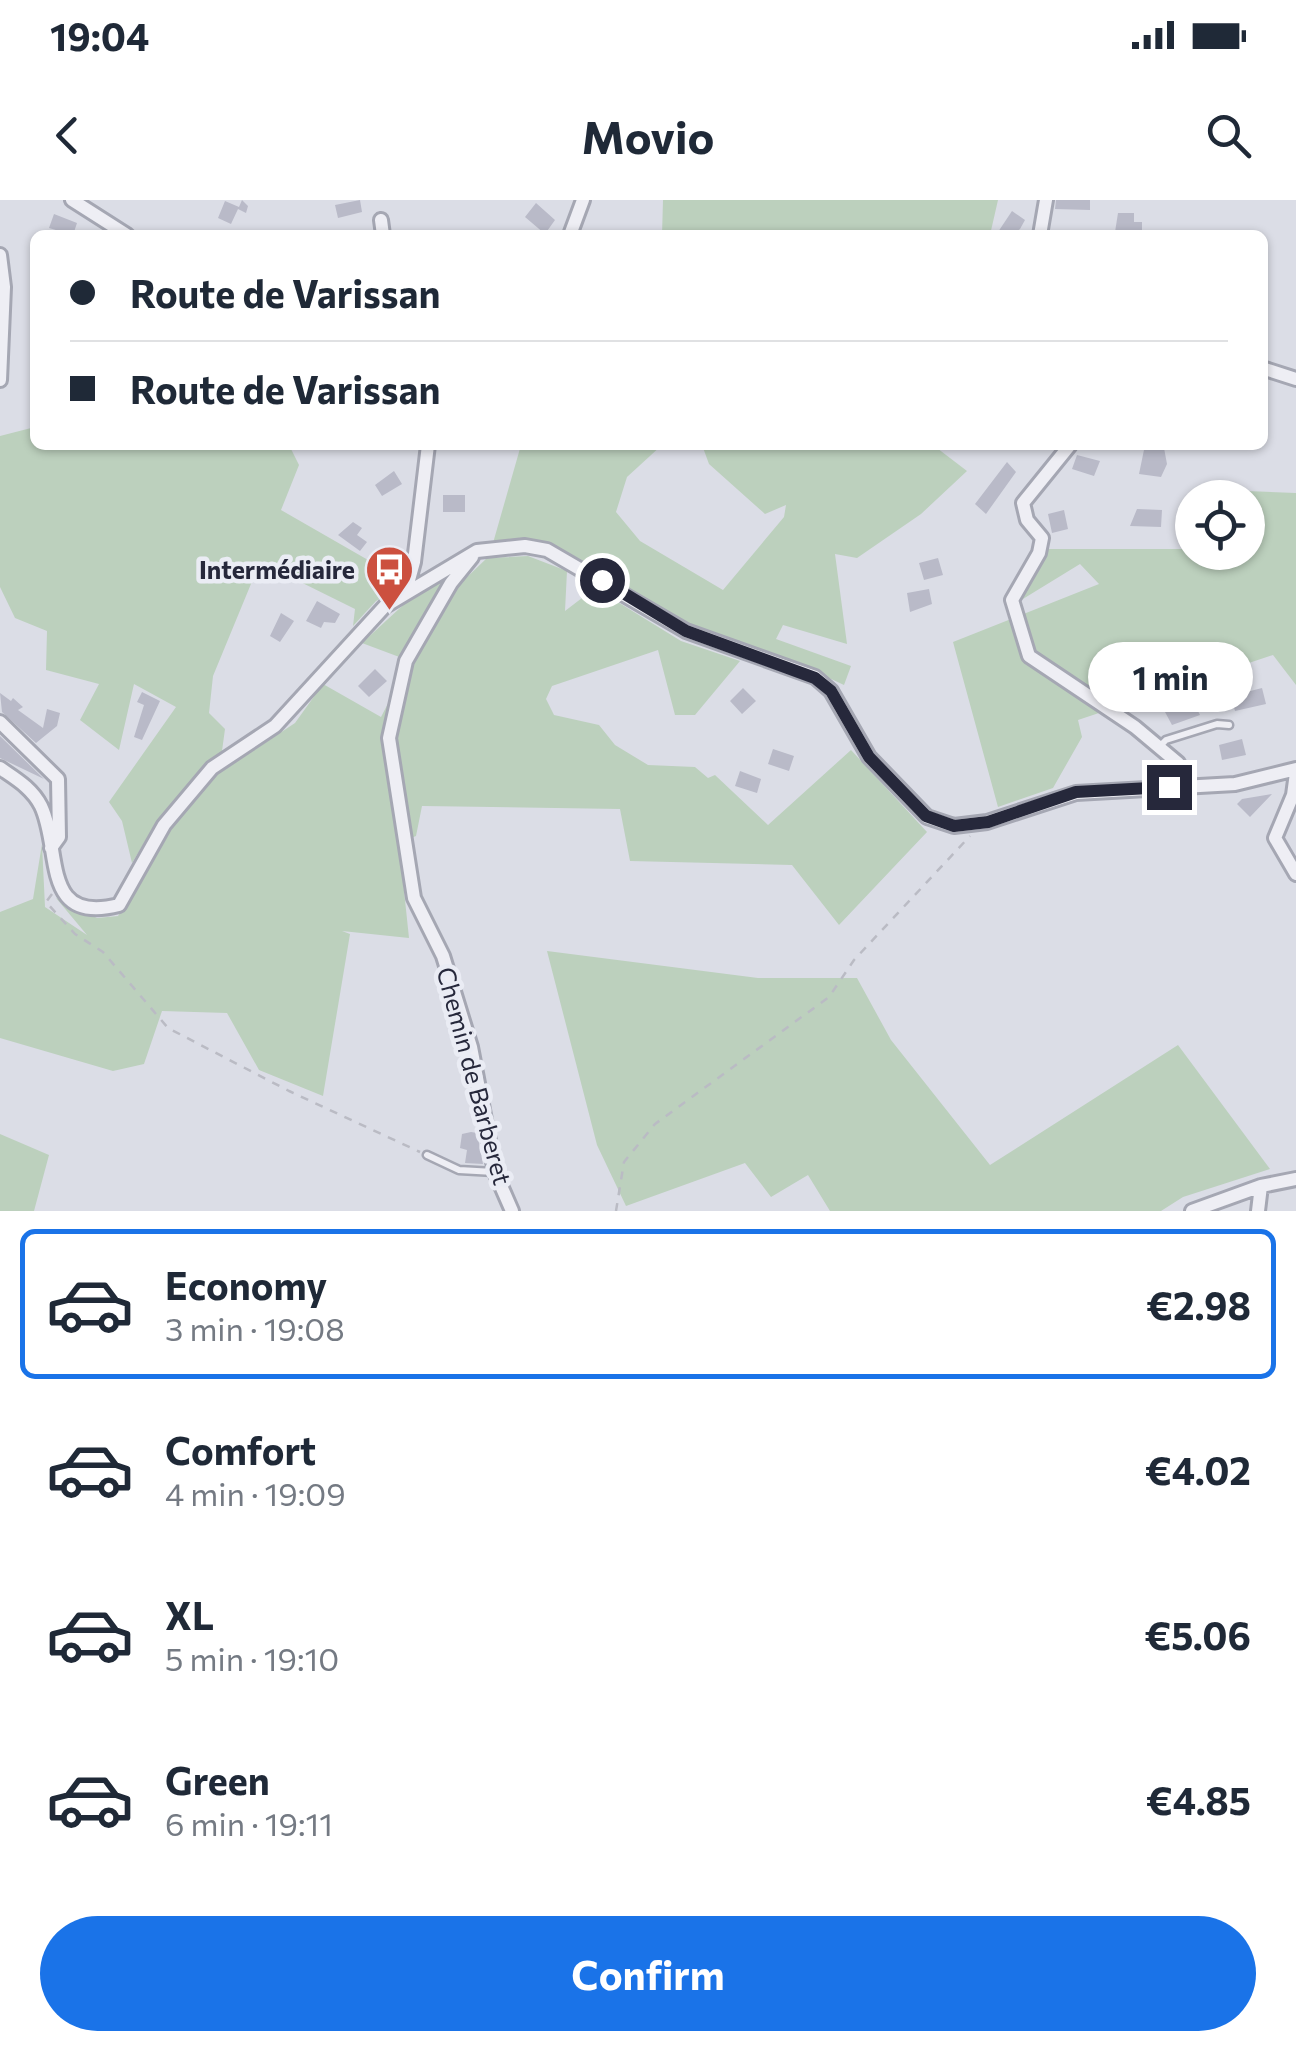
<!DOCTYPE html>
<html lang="en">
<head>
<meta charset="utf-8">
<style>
  body { margin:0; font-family:Commissioner,sans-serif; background:#f2f2f3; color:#1f2937; height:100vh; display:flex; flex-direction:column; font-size:38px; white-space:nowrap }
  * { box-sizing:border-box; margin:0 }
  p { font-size:32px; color:#747a83 }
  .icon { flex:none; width:55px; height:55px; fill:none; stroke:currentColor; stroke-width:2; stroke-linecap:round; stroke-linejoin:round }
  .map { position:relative; height:1011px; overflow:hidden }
  .sheet { display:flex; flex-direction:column; background:#fff; flex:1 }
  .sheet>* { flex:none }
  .top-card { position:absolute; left:30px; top:30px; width:1238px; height:220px; border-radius:15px; box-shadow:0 2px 8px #0004; display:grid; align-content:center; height:220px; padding:0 40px; background:#fff }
  .controls { position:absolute; left:1175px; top:280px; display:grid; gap:20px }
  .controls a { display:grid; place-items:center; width:90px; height:90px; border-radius:50%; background:#fff; box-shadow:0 2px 8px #0004; font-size:50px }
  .end { position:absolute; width:45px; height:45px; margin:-22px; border:12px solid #26283b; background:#fff; box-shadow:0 0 0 5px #fff }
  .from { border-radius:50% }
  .bubble { position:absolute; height:70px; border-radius:35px; background:#fff; box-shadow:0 2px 8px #0004; font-size:32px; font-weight:700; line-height:70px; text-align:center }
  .top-card b { display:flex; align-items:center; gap:35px; height:95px; font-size:38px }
  .top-card b+b { border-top:2px solid #e0e1e3 }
  .top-card i { width:25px; height:25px; background:#1f2937 }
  ul { padding:18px 0 0; list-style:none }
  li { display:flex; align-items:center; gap:30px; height:150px; margin:0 20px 15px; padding:0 20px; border:5px solid transparent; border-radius:15px }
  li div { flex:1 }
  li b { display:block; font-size:38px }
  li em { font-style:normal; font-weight:700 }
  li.on { border-color:#1a73e8 }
  li>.icon { width:90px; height:90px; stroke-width:1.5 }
  .primary-button { display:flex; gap:20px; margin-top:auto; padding:20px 40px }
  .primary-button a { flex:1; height:115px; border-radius:60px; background:#1a73e8; color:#fff; font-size:40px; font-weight:700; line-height:115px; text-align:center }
  .status { display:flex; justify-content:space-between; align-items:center; height:70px; padding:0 50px; background:#fff; direction:ltr }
  .status svg { height:28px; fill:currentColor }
  header { display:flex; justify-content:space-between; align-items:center; height:130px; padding:0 40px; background:#fff; font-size:45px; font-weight:700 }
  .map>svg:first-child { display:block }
  .green { fill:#bcd0bd }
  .building { fill:#b9bac8 }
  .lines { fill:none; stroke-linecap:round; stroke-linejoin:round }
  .lane-casing { stroke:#a5a7b3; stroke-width:11 }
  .street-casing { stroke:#a5a7b3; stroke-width:18 }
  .path { stroke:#babbc4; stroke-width:2.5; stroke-dasharray:8 8; stroke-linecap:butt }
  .lane { stroke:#eeeef4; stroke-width:6 }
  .street { stroke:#eeeef4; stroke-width:12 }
  .route { stroke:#26283b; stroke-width:12 }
  .labels { text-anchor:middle; stroke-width:9; stroke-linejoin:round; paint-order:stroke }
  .poi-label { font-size:25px; font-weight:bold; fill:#26283b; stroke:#eaecf4; text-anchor:end }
  .street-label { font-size:25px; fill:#26283b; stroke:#eaecf4 }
</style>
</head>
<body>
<div class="status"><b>19:04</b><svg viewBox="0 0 49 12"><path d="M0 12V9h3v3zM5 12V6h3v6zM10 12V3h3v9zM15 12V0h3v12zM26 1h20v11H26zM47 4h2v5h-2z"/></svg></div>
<header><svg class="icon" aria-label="back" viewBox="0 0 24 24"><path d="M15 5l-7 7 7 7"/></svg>Movio<svg class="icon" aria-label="search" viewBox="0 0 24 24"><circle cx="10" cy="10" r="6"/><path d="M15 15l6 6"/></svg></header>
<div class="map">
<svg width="1296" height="1011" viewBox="0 0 1296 1011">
  <rect width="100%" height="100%" fill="#dbdde6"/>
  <path class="green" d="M 663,0 L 998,0 L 990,35 L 662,35 Z
    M 35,227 L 35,245 L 289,245 L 299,265 L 281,310 L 375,364 L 406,358 L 400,387 L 376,401 L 353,426 L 355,409 L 260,362 L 213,476 L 209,513 L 225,529 L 222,551 L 195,576 L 209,580 L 295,523 L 323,484 L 381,517 L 410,461 L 362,443 L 413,396 L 445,376 L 462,382 L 487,358 L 528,356 L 567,371 L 565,411 L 595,388 L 681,441 L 740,461 L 695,515 L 675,515 L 658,450 L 552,486 L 546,499 L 554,515 L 599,525 L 615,545 L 648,565 L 695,567 L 708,578 L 715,575 L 768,625 L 851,550 L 927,632 L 839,725 L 792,665 L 630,661 L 620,609 L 422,606 L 416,636 L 399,643 L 409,738 L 342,731 L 350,734 L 323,896 L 259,870 L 227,813 L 162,811 L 144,864 L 113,871 L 0,838 L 0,712 L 33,699 L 42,644 L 45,707 L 87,735 L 56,698 L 97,718 L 118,716 L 169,634 L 152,630 L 132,663 L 122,621 L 109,602 L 176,507 L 134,484 L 119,550 L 80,520 L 99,484 L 46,470 L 47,431 L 15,418 L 0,387 L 0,236 Z
    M 521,245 L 662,245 L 627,277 L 616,312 L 640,341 L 723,390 L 784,317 L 786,305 L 765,314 L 709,264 L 702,245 L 933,245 L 967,271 L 921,314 L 857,358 L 835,354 L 847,444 L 783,425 L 776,439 L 851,466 L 844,485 C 795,461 744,448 693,428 C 613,397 592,339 493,343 Z
    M 1222,290 L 1296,293 L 1296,485 L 1273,455 L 1078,520 L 1082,537 L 1053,588 L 998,607 L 953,442 L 1099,384 L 1080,364 L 1018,402 L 1047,349 L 1184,349 L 1192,316 L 1192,352 L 1248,352 L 1248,298 L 1213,297 Z
    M 547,751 L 758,778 L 857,778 L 891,840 L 990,965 L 1178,845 L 1270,969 L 1183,997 L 1161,1011 L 830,1011 L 808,975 L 771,997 L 745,963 L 626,1006 L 597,945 Z
    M 0,934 L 49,955 L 34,1011 L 0,1011 Z"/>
  <path class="building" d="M 242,0 L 248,6 L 246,13 L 238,9 L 231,24 L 218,18 L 225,1 L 239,7 Z
    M 360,0 L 362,12 L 338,18 L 335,5 Z
    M 1056,0 L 1090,0 L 1090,10 L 1055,9 Z
    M 536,3 L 555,20 L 545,34 L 525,17 Z
    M 1012,11 L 1025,20 L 1020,29 L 1012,35 L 996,35 Z
    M 1118,13 L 1134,13 L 1134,22 L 1142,22 L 1142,35 L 1115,32 Z
    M 54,14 L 77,23 L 73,35 L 49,28 Z
    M 1145,245 L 1164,248 L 1167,264 L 1161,277 L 1139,274 Z
    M 1077,255 L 1100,261 L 1094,276 L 1072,269 Z
    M 1007,262 L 1016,272 L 986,314 L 975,304 Z
    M 394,271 L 402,284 L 382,296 L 375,285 Z
    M 443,295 L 465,295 L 465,312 L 443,312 Z
    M 1137,309 L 1162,310 L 1161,327 L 1130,326 Z
    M 1064,310 L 1068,329 L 1052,333 L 1048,314 Z
    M 353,322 L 362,328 L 357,335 L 367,342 L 360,351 L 338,335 Z
    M 938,358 L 943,375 L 924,380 L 919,363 Z
    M 929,389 L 932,404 L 910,412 L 907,393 Z
    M 317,401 L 340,414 L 335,423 L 324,422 L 321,428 L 306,421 Z
    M 281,413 L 294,421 L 280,442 L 270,436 Z
    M 375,469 L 387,481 L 369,497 L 358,486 Z
    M 743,488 L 756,501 L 742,514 L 730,501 Z
    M 1262,488 L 1266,504 L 1235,511 L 1231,496 Z
    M 142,492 L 160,501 L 142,540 L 134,537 L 144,505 L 137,502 Z
    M 0,493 L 11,501 L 13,498 L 23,507 L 18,510 L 43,528 L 47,509 L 60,513 L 57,526 L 36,543 L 2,512 Z
    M 1185,499 L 1190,510 L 1196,507 L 1200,515 L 1172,525 L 1165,512 Z
    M 0,536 L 44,579 L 0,558 Z
    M 1242,539 L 1246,555 L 1222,560 L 1219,545 Z
    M 773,549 L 794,556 L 789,571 L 768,564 Z
    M 740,571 L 761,579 L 757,593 L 735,586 Z
    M 1272,594 L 1250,617 L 1237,604 L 1242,599 Z
    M 471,932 L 477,933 L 483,964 L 465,963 L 467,950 L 460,948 L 462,934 Z"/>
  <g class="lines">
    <defs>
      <path id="lane" d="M 1160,546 L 1166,540 L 1217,524 L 1229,525
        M 427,955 L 459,970 L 494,972"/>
      <path id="street" d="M 72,0 L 127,35
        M 381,20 L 383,35
        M 570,35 L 583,0
        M 1040,35 L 1046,0
        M 0,55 L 4,87 L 0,180
        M 1262,168 L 1296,179
        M 1070,245 L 1023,303 L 1027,320 L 1042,338 L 1039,353 L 1012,400 L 1029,456 L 1135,527 L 1178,563 L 1191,587
        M 472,357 L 451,383 L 406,461 L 389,538 L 414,698 L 443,756 L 471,847 L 495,972 L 512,1011
        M 406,391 L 414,362 L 428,245
        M 0,522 L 58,579 L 59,637 L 51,648
        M 0,568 C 16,579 32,588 41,606 C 62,650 40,725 119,705 L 164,625 L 212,568 L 275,526 L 385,406 L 477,351 L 525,346 L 547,350 L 686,431 L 815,477 L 831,491 L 869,557 L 927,617 L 954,626 L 987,622 L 1076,593 L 1235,584 L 1296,569
        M 1296,573 L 1293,595 L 1275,638 L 1296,674
        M 1192,1011 L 1261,986 L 1296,979
        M 1258,1011 L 1261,986"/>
    </defs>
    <use href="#lane" class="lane-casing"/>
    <use href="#street" class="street-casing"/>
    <path class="path" d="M 52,694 L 46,702 L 75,734 L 103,752 L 168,828 L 289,891 L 420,952
      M 616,1011 L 624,962 L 655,924 L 829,797 L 854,760 L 970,636"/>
    <use href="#lane" class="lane"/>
    <use href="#street" class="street"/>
  </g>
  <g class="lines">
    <path class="route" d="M 602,380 L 686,431 L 815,478 L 831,491 L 869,557 L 926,616 L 954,626 L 988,622 L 1076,592 L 1169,587"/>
  </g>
  <defs>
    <symbol id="bus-pin" viewBox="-11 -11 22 30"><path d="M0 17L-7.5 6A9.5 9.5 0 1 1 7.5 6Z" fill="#cc503f" stroke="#eaecf4"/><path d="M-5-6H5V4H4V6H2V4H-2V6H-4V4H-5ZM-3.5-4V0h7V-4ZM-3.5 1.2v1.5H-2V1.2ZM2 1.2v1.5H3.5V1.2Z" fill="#fff"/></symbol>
  </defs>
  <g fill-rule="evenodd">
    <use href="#bus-pin" x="362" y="342" width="55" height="75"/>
  </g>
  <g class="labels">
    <g class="poi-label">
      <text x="355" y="379">Intermédiaire</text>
    </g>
    <g class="street-label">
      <text transform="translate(474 876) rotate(75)" y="9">Chemin de Barberet</text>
    </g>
  </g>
</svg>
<div class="controls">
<a><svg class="icon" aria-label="locate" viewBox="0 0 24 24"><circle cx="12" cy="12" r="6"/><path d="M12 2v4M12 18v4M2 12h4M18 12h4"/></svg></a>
</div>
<i class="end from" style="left:602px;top:380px"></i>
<i class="end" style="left:1169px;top:587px"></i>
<div class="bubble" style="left:1088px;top:442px;width:165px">1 min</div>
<div class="top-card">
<b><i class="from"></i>Route de Varissan</b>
<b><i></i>Route de Varissan</b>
</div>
</div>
<section class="sheet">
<ul>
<li class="on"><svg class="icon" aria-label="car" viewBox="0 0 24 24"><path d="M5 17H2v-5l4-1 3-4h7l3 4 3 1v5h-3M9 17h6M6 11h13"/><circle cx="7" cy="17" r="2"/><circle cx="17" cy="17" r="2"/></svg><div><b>Economy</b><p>3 min · 19:08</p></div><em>€2.98</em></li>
<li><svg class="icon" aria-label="car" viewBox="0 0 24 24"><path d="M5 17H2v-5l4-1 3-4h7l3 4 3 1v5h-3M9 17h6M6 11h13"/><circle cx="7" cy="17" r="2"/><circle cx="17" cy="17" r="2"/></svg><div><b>Comfort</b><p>4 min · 19:09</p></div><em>€4.02</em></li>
<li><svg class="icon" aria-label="car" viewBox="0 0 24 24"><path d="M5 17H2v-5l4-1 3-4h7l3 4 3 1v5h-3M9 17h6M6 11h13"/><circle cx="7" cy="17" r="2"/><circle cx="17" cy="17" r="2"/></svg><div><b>XL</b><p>5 min · 19:10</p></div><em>€5.06</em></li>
<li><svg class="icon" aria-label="car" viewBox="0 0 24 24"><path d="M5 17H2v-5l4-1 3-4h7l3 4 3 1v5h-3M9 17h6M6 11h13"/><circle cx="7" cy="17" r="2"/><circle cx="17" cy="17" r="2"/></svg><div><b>Green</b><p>6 min · 19:11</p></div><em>€4.85</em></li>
</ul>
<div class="primary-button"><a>Confirm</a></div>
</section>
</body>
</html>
